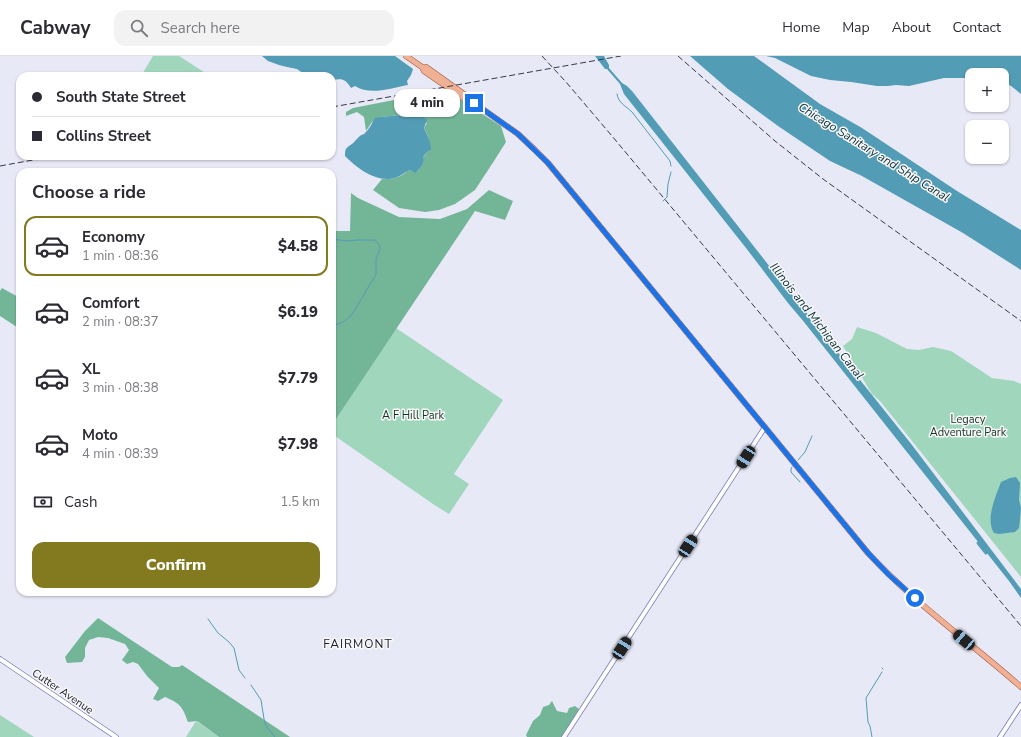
<!DOCTYPE html>
<html lang="en">
<head>
<meta charset="utf-8">
<style>
  body { margin:0; font-family:"Nunito Sans",sans-serif; background:#f2f2f3; color:#2b2b33; height:100vh; display:flex; flex-direction:column; font-size:15px; white-space:nowrap }
  * { box-sizing:border-box; margin:0 }
  p { font-size:13px; color:#7c7c81 }
  .icon { flex:none; width:22px; height:22px; fill:none; stroke:currentColor; stroke-width:2; stroke-linecap:round; stroke-linejoin:round }
  .map { position:relative; flex:1; overflow:hidden }
  .side { position:absolute; left:16px; top:112px; width:320px; height:428px; display:flex; flex-direction:column; background:#fff; border-radius:12px; box-shadow:0 1px 3px #0004 }
  .side>* { flex:none }
  .hud { position:absolute; left:16px; top:16px; width:320px; height:88px; border-radius:12px; box-shadow:0 1px 3px #0004; display:grid; align-content:center; height:88px; padding:0 16px; background:#fff }
  .tools { position:absolute; left:965px; top:12px; display:grid; gap:8px }
  .tools a { display:grid; place-items:center; width:44px; height:44px; border-radius:8px; background:#fff; box-shadow:0 1px 3px #0004; font-size:20px }
  .end { position:absolute; width:18px; height:18px; margin:-9px; border:5px solid #1a73e8; background:#fff; box-shadow:0 0 0 2px #fff }
  .from { border-radius:50% }
  .bubble { position:absolute; height:28px; border-radius:12px; background:#fff; box-shadow:0 1px 3px #0004; font-size:13px; font-weight:800; line-height:28px; text-align:center }
  .car { position:absolute; width:12px; height:24px; margin:-12px -6px; border-radius:5px; box-shadow:0 0 3px 1px #0007; background:linear-gradient(#222 24%,#8ab4d8 0 40%,#222 0 76%,#8ab4d8 0 86%,#222 0) }
  .hud b { display:flex; align-items:center; gap:14px; height:38px; font-size:15px }
  .hud b+b { border-top:1px solid #e1e1e2 }
  .hud i { width:10px; height:10px; background:#2b2b33 }
  ul { padding:0; list-style:none }
  li { display:flex; align-items:center; gap:12px; height:60px; margin:0 8px 6px; padding:0 8px; border:2px solid transparent; border-radius:12px }
  li div { flex:1 }
  li b { display:block; font-size:15px }
  li em { font-style:normal; font-weight:800 }
  li.on { border-color:#837a1f }
  li>.icon { width:36px; height:36px; stroke-width:1.5 }
  h2 { padding:0 16px; font-size:18px; line-height:48px }
  .pay { display:flex; align-items:center; gap:10px; height:44px; padding:0 16px; font-size:15px }
  .pay p { margin-inline-start:auto }
  .action { display:flex; gap:8px; margin-top:auto; padding:8px 16px }
  .action a { flex:1; height:46px; border-radius:12px; background:#837a1f; color:#fff; font-size:16px; font-weight:800; line-height:46px; text-align:center }
  header { display:flex; align-items:center; gap:24px; box-sizing:border-box; height:56px; padding:0 20px; background:#fff; border-bottom:1px solid #e1e1e2 }
  header strong { font-size:19px }
  nav { display:flex; gap:22px; margin-inline-start:auto; font-size:14px }
  .search { width:280px; height:36px; background:#f2f2f3; display:flex; align-items:center; gap:10px; box-sizing:border-box; padding:0 14px; border-radius:12px; color:#7c7c81; font-size:15px }
  .map>svg:first-child { display:block }
  .green { fill:#a0d6bc }
  .forest { fill:#73b697 }
  .water { fill:#539cb6 }
  .lines { fill:none; stroke-linecap:round; stroke-linejoin:round }
  .stream { stroke:#539cb6; stroke-width:1 }
  .canal { stroke:#539cb6; stroke-width:3 }
  .minor-casing { stroke:#7877b6; stroke-width:5.5 }
  .major-casing { stroke:#a05a45; stroke-width:6 }
  .minor { stroke:#fff; stroke-width:4 }
  .major { stroke:#f0b094; stroke-width:5 }
  .rail { stroke:#37374e; stroke-width:1; stroke-dasharray:6 3; stroke-linecap:butt }
  .route { stroke:#1a73e8; stroke-width:5 }
  .labels { text-anchor:middle; stroke-width:3; stroke-linejoin:round; paint-order:stroke }
  .park-label { font-size:11px; fill:#143326; stroke:#f8f8f8 }
  .street-label { font-size:11px; fill:#1d1c35; stroke:#f8f8f8 }
  .water-label { font-size:12px; font-style:italic; fill:#0c2f3b; stroke:#f8f8f8 }
  .neighbourhood-label { font-size:12px; letter-spacing:1px; fill:#1d1c35; stroke:#f8f8f8 }
</style>
</head>
<body>
<header>
<strong>Cabway</strong>
<div class="search"><svg class="icon" aria-label="search" viewBox="0 0 24 24"><circle cx="10" cy="10" r="6"/><path d="M15 15l6 6"/></svg>Search here</div>
<nav><a>Home</a><a>Map</a><a>About</a><a>Contact</a></nav>
</header>
<div class="map">
<svg width="1021" height="681" viewBox="0 0 1021 681">
  <rect width="100%" height="100%" fill="#e8e9f7"/>
  <path class="green" d="M 153,0 L 179,0 L 210,20 L 141,20 Z
    M 857,271 L 876,277 L 907,293 L 919,294 L 933,291 L 951,295 L 992,322 L 1014,325 L 1021,328 L 1021,521 L 880,345 L 872,338 L 843,290 L 852,283 Z
    M 396,272 L 503,344 L 454,418 L 469,428 L 449,458 L 433,448 L 332,378 L 332,369 Z
    M 0,659 L 34,681 L 0,681 Z
    M 196,665 L 219,681 L 186,681 Z"/>
  <path class="forest" d="M 445,34 L 501,70 L 506,86 L 494,105 L 475,134 L 455,148 L 439,154 L 425,156 L 399,152 L 373,134 L 382,123 C 389,123 396,123 402,119 C 405,118 407,114 411,114 C 413,114 415,115 418,115 C 422,110 423,107 423,101 C 433,92 429,82 424,72 L 427,67 L 402,59 L 380,61 L 372,66 L 366,75 L 364,61 L 357,56 L 346,60 L 346,56 L 353,52 Z
    M 489,134 L 513,145 L 505,164 L 475,155 L 332,369 L 332,175 L 350,175 L 351,137 L 358,142 L 399,161 L 440,163 L 467,153 Z
    M 2,232 L 20,242 L 20,273 L 0,260 L 0,235 Z
    M 98,562 L 172,611 L 179,611 L 182,609 L 290,681 L 219,681 L 197,665 L 188,666 C 182,650 181,648 165,641 L 158,645 L 153,643 L 159,632 L 147,620 L 138,608 L 133,606 L 127,608 L 122,604 L 129,594 L 125,588 L 108,582 L 98,581 L 89,584 L 85,592 L 85,601 L 82,606 L 67,607 L 65,601 L 85,575 Z
    M 552,645 L 557,655 L 567,657 L 569,652 L 575,650 L 579,653 L 561,681 L 527,681 L 526,679 L 533,665 L 540,659 L 543,651 L 549,649 Z"/>
  <path class="water" d="M 262,0 L 395,0 L 413,13 L 411,19 L 407,25 L 408,29 C 391,32 370,40 355,30 L 351,32 C 346,24 343,22 333,24 L 332,26 L 332,20 L 307,20 L 297,13 L 287,11 L 279,9 L 268,5 Z
    M 595,0 L 604,0 L 609,9 L 609,12 L 622,27 L 627,30 L 632,35 L 781,225 L 912,389 L 1021,533 L 1021,542 L 1009,525 L 804,266 L 788,247 L 746,192 L 624,38 L 620,28 L 607,13 L 605,13 Z
    M 690,0 L 754,0 L 820,48 L 862,72 L 957,135 L 1021,174 L 1021,214 L 963,177 L 862,120 L 830,105 L 778,70 L 728,33 Z
    M 766,0 L 1021,0 L 1021,38 L 1011,30 L 1002,25 L 1002,19 L 972,19 L 972,22 L 944,22 L 909,30 L 896,29 L 888,30 L 877,30 L 851,26 L 830,24 L 811,20 L 775,2 Z
    M 402,59 L 421,60 L 427,64 L 424,72 C 427,79 431,86 431,94 L 428,95 L 423,101 C 425,107 420,114 415,117 L 411,114 C 405,115 402,120 395,122 C 376,127 357,112 345,100 C 345,92 346,92 352,88 C 355,86 356,83 359,81 C 360,79 362,79 364,78 C 369,74 372,67 375,62 L 380,61 Z
    M 1016,421 L 1020,427 L 1019,444 L 1021,452 L 1019,472 L 1015,476 L 999,478 L 994,477 C 985,463 996,440 1001,426 L 1010,422 Z"/>
  <g class="lines">
    <path class="stream" d="M 617,38 C 618,47 626,50 632,56 L 670,105 L 671,110
      M 663,145 L 667,141 L 668,128 L 671,116
      M 332,183 L 347,185 L 356,184 L 375,184 L 380,190 L 380,194 L 376,202 L 376,218 L 374,222 L 370,228 L 355,254 L 350,261 L 343,266 L 332,270
      M 798,404 L 805,396 L 812,380
      M 792,411 L 791,413 L 791,416 L 800,426
      M 208,563 L 218,577 L 229,586 L 234,592 L 239,614 L 245,622
      M 882,612 L 883,613
      M 251,629 L 261,644 L 264,663 L 266,670 L 275,681
      M 872,681 L 870,670 L 868,666 L 866,642 L 882,616"/>
    <path class="canal" d="M 978,487 L 986,497"/>
    <defs>
      <path id="minor" d="M 0,603 L 116,681
        M 564,681 L 765,371
        M 1000,681 L 1021,649"/>
      <path id="major" d="M 406,0 L 422,11 L 426,11 L 468,41 L 471,45
        M 422,11 L 424,15 L 466,44 L 471,45 L 474,47 L 518,78 L 535,94 L 548,107 L 868,497 C 914,547 970,586 1021,631"/>
    </defs>
    <use href="#minor" class="minor-casing"/>
    <use href="#major" class="major-casing"/>
    <use href="#minor" class="minor"/>
    <use href="#major" class="major"/>
    <path class="rail" d="M 542,0 L 566,26 L 612,80 L 1021,570
      M 678,0 L 775,85 L 823,123 L 1021,265
      M 332,51 L 621,0
      M 0,110 L 55,100"/>
  </g>
  <g class="lines">
    <path class="route" d="M 474,47 L 518,78 L 548,107 L 868,497 L 889,519 L 915,542"/>
  </g>
  <g class="labels">
    <g class="park-label">
      <text x="413" y="363">A F Hill Park</text>
      <text x="968" y="367">Legacy<tspan x="968" dy="13">Adventure Park</tspan></text>
    </g>
    <g class="street-label">
      <text transform="translate(63 635) rotate(34)" y="4">Cutter Avenue</text>
    </g>
    <g class="water-label">
      <text transform="translate(874 96) rotate(32)" y="4">Chicago Sanitary and Ship Canal</text>
      <text transform="translate(817 265) rotate(52)" y="4">Illinois and Michigan Canal</text>
    </g>
    <g class="neighbourhood-label">
      <text x="358" y="592">FAIRMONT</text>
    </g>
  </g>
</svg>
<div class="tools">
<a>+</a>
<a>−</a>
</div>
<i class="end from" style="left:915px;top:542px"></i>
<i class="end" style="left:474px;top:47px"></i>
<div class="bubble" style="left:394px;top:33px;width:66px">4 min</div>
<i class="car" style="left:746px;top:401px;rotate:213deg"></i>
<i class="car" style="left:688px;top:490px;rotate:33deg"></i>
<i class="car" style="left:964px;top:584px;rotate:310deg"></i>
<i class="car" style="left:622px;top:592px;rotate:33deg"></i>
<div class="hud">
<b><i class="from"></i>South State Street</b>
<b><i></i>Collins Street</b>
</div>
<section class="side">
<h2>Choose a ride</h2>
<ul>
<li class="on"><svg class="icon" aria-label="car" viewBox="0 0 24 24"><path d="M5 17H2v-5l4-1 3-4h7l3 4 3 1v5h-3M9 17h6M6 11h13"/><circle cx="7" cy="17" r="2"/><circle cx="17" cy="17" r="2"/></svg><div><b>Economy</b><p>1 min · 08:36</p></div><em>$4.58</em></li>
<li><svg class="icon" aria-label="car" viewBox="0 0 24 24"><path d="M5 17H2v-5l4-1 3-4h7l3 4 3 1v5h-3M9 17h6M6 11h13"/><circle cx="7" cy="17" r="2"/><circle cx="17" cy="17" r="2"/></svg><div><b>Comfort</b><p>2 min · 08:37</p></div><em>$6.19</em></li>
<li><svg class="icon" aria-label="car" viewBox="0 0 24 24"><path d="M5 17H2v-5l4-1 3-4h7l3 4 3 1v5h-3M9 17h6M6 11h13"/><circle cx="7" cy="17" r="2"/><circle cx="17" cy="17" r="2"/></svg><div><b>XL</b><p>3 min · 08:38</p></div><em>$7.79</em></li>
<li><svg class="icon" aria-label="car" viewBox="0 0 24 24"><path d="M5 17H2v-5l4-1 3-4h7l3 4 3 1v5h-3M9 17h6M6 11h13"/><circle cx="7" cy="17" r="2"/><circle cx="17" cy="17" r="2"/></svg><div><b>Moto</b><p>4 min · 08:39</p></div><em>$7.98</em></li>
</ul>
<div class="pay"><svg class="icon" aria-label="cash" viewBox="0 0 24 24"><path d="M3 7h18v10H3z"/><circle cx="12" cy="12" r="2"/></svg>Cash<p>1.5 km</p></div>
<div class="action"><a>Confirm</a></div>
</section>
</div>
</body>
</html>
